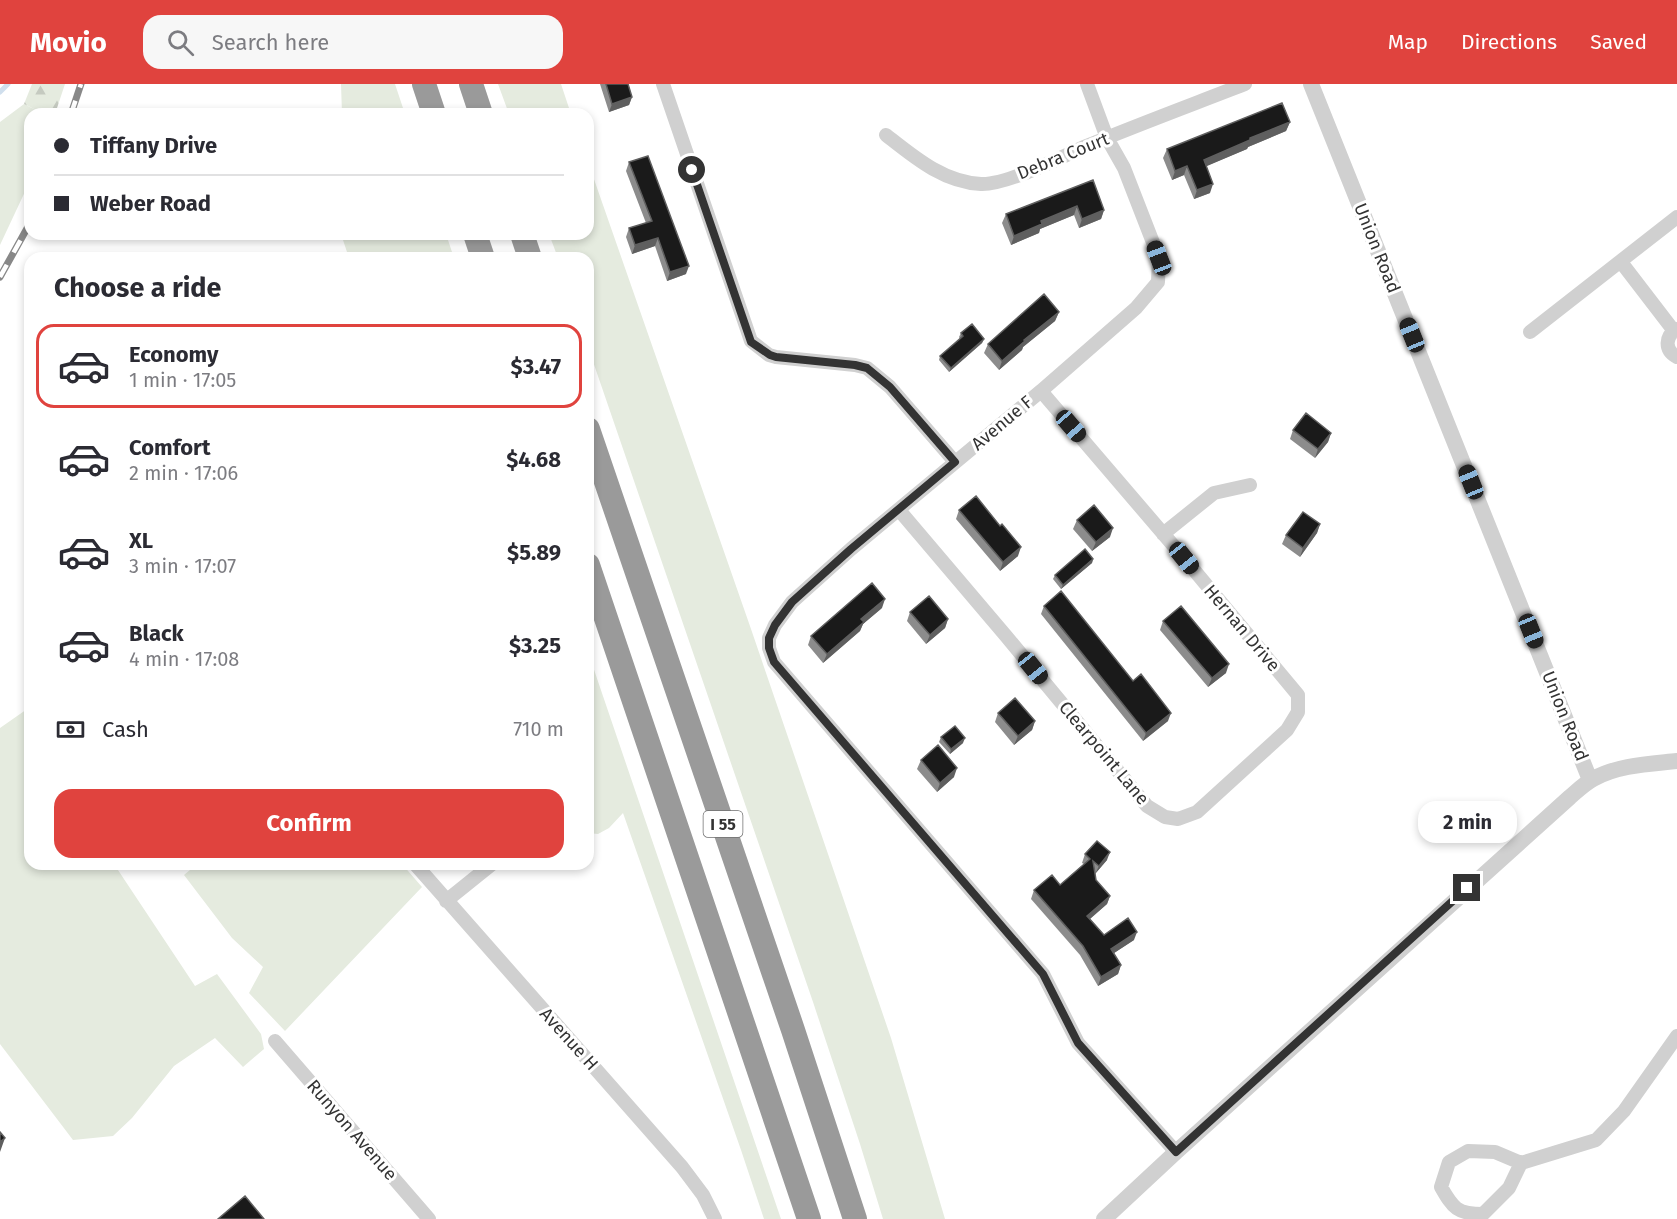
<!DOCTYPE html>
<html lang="en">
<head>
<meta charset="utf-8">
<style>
  body { margin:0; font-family:"Fira Sans",sans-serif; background:#f7f7f7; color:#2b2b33; height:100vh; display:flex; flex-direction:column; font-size:22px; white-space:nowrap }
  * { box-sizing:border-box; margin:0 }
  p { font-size:20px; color:#7c7c81 }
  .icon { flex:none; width:33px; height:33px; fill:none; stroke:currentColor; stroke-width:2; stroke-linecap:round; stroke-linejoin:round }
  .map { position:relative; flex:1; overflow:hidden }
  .drawer { position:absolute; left:24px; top:168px; width:570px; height:618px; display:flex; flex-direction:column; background:#fff; border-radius:18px; box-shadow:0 3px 9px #0003 }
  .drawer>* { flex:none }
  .hud { position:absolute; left:24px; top:24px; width:570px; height:132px; border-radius:18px; box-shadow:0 3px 9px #0003; display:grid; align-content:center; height:132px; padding:0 30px; background:#fff }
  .end { position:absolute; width:27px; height:27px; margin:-14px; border:8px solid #333; background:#fff; box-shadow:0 0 0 3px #fff }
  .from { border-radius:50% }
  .bubble { position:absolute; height:42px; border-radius:18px; background:#fff; box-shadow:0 3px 9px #0003; font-size:20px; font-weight:700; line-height:42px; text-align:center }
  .car { position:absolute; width:18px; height:36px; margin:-18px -9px; border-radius:8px; box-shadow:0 0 4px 2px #0007; background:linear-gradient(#222 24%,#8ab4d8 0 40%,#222 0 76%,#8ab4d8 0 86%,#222 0) }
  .hud b { display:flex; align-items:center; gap:21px; height:57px; font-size:22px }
  .hud b+b { border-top:2px solid #e1e1e2 }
  .hud i { width:15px; height:15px; background:#2b2b33 }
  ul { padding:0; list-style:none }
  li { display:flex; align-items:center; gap:18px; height:84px; margin:0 12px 9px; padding:0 18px; border:3px solid transparent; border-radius:18px }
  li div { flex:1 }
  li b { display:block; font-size:22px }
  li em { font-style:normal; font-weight:700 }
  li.on { border-color:#e0433e }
  li>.icon { width:54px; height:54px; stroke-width:1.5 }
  h2 { padding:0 30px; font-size:27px; line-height:72px }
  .pay { display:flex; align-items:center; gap:15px; height:66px; padding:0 30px; font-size:22px }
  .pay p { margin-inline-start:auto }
  .button { display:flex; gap:12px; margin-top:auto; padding:12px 30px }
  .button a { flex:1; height:69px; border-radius:18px; background:#e0433e; color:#fff; font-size:24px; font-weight:700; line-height:69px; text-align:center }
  header { display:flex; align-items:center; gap:36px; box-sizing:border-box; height:84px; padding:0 30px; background:#e0433e; color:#fff }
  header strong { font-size:28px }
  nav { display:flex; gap:33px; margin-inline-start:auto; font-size:21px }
  .search { width:420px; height:54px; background:#f7f7f7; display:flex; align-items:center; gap:15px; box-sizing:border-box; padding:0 21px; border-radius:18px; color:#7c7c81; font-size:22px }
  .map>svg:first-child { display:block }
  .grass { fill:#e5ebdf }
  .forest { fill:url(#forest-firs) }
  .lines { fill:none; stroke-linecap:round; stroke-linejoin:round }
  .stream { stroke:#d0dfed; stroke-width:5 }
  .minor { stroke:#d0d0d0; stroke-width:14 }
  .tertiary { stroke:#d0d0d0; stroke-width:16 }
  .motorway { stroke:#9a9a9a; stroke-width:24 }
  .rail-casing { stroke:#888; stroke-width:7 }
  .rail { stroke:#fff; stroke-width:4.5; stroke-dasharray:14; stroke-linecap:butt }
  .wall { fill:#8c8c8c }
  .shaded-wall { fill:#5f5f5f }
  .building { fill:#1a1a1a; stroke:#5f5f5f; stroke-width:1.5 }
  .route { stroke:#333; stroke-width:8 }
  .labels { text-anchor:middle; stroke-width:6; stroke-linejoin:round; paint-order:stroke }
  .shield { fill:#fff; stroke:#707070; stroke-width:1.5 }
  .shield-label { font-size:16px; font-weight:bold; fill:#333 }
  .street-label { font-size:18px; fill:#333; stroke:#fff }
</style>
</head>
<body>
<header>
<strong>Movio</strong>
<div class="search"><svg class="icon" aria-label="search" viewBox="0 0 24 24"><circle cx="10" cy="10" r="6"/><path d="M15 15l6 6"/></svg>Search here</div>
<nav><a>Map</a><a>Directions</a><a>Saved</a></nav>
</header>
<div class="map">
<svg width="1677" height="1135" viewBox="0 0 1677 1135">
  <defs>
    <pattern id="forest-firs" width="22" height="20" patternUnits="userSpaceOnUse" patternTransform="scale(1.5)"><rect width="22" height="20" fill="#e5ebdf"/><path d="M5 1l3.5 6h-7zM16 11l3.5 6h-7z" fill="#c5cac0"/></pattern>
  </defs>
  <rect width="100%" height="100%" fill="#fff"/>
  <path class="grass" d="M 341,0 L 395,0 L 405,30 L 342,30 Z
    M 498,0 L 561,0 L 571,30 L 509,30 Z
    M 24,20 L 44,30 L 30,30 L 30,97 L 0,161 L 0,38 Z
    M 588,78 L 751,545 L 891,954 L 945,1135 L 883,1135 L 860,1060 L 813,918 L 588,263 L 588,174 L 558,174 L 549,150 L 588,150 Z
    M 341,150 L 446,150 L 454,174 L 349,174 Z
    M 588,568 L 781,1135 L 764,1135 L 741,1066 L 623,729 L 609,744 L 598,750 L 588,749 Z
    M 30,623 L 30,780 L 114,780 L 195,902 L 217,890 L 261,950 L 264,965 L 243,983 L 215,954 L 174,982 L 132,1034 L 113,1052 L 73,1056 L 0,960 L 0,644 Z
    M 197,780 L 402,780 L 422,803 L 285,947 L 249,909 L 263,883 L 232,854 L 184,791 Z"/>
  <path class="forest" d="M 32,0 L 65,0 L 55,30 L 44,30 L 24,20 Z"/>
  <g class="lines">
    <path class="stream" d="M 0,8 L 8,0"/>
    <path class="minor" d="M 663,0 L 751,257 L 769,271 L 776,273 L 855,281 L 867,284 L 890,303 L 955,378
      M 1087,0 L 1107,54 L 1124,84 L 1159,174 L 1158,198 L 1136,224 L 1041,307 L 851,465 L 792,518 L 775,541 L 769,554 L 769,564 L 774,578 L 1043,890 L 1078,959 L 1176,1068
      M 886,51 C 914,73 943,98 981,100 C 1006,101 1059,74 1084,63 C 1137,41 1191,21 1245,0
      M 1621,178 L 1674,247
      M 1677,245 C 1665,252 1664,266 1677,273
      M 1530,248 L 1677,133
      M 899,426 L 1006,552 L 1147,722 L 1165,733 L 1178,735 L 1197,728 L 1287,646 L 1298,628 L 1298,611 L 1184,474 L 1041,307
      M 1163,450 L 1214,409 L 1250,401
      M 415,780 L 682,1083 L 703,1111 L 715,1135
      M 446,817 L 492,780
      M 275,957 L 429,1135
      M 1521,1079 L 1509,1104 L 1483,1130 C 1457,1130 1453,1124 1441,1103 L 1449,1078 L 1468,1067 L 1495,1068 L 1521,1079 L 1596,1056 L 1624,1027 L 1677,952"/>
    <path class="tertiary" d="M 1311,0 L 1590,696
      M 1104,1135 L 1176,1068 L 1570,713 C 1577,707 1584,700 1593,695 C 1618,681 1649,680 1677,677"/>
    <path class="motorway" d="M 424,0 L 434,30
      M 471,0 L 481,30
      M 475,150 L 483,174
      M 522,150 L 530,174
      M 588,345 L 793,946 L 855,1135
      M 588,481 L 809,1135"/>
    <defs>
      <path id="rail" d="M 71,30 L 81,0
        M 0,193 L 30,139"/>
    </defs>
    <use href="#rail" class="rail-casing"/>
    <use href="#rail" class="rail"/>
  </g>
  <path class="wall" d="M 600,0 L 628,0 L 632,13 L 629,21 L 609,28 Z
    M 1290,38 L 1286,47 L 1248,63 L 1247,65 L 1206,82 L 1210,109 L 1194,115 L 1184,91 L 1172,96 L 1163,74 L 1167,65 Z
    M 629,78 L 686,190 L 667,197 L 655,162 L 632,170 L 626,153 L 629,144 L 646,139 L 626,87 Z
    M 1093,96 L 1104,126 L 1101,135 L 1079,144 L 1074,131 L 1040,145 L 1039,149 L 1011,161 L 1002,139 L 1006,130 Z
    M 1059,228 L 1055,237 L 1023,263 L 1022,266 L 999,286 L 984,269 L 988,260 Z
    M 961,249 L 984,255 L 982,259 L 949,288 L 939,276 L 940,272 L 960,255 L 959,253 Z
    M 1293,346 L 1331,349 L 1328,358 L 1315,374 L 1290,355 Z
    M 959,426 L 1018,472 L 1000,487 L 956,435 Z
    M 1077,436 L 1110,453 L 1092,467 L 1073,445 Z
    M 1320,440 L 1317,449 L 1300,473 L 1282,460 L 1286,451 Z
    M 1093,475 L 1092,479 L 1061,505 L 1053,495 L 1055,491 Z
    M 1044,522 L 1133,597 L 1168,637 L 1143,657 L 1041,530 Z
    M 882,524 L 863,540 L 860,547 L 823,579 L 808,561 L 811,552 Z
    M 910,528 L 948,535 L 945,544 L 926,560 L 907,537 Z
    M 1163,537 L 1226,589 L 1208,603 L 1160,546 Z
    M 998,629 L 1035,637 L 1032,646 L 1014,661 L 995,638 Z
    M 941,653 L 963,659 L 950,670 L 939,658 Z
    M 921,676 L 954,693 L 937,708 L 917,685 Z
    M 1085,770 L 1107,776 L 1095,790 L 1096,796 L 1110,812 L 1107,820 L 1090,835 L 1104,851 L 1134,856 L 1114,869 L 1121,881 L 1118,890 L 1098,902 L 1080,871 L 1031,815 L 1034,806 L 1060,801 L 1084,780 L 1082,779 Z"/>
  <path class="shaded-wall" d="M 632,13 L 629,21 L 609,28 L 612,20 Z
    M 1290,38 L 1286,47 L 1248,63 L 1247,65 L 1200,85 L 1204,76 L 1250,54 Z
    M 1187,82 L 1184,91 L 1172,96 L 1175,87 Z
    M 1213,100 L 1210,109 L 1194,115 L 1197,106 Z
    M 1077,122 L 1074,131 L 1040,145 L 1039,149 L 1011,161 L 1014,152 L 1041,137 Z
    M 1104,126 L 1101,135 L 1079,144 L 1082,135 Z
    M 658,154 L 655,162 L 632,170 L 635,161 Z
    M 689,182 L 686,190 L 667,197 L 670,188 Z
    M 1059,228 L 1055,237 L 1023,263 L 1022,266 L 999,286 L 1002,277 L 1024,256 Z
    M 984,255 L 982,259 L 949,288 L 951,284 Z
    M 1331,349 L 1328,358 L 1315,374 L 1318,365 Z
    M 1320,440 L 1317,449 L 1300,473 L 1303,464 Z
    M 1113,444 L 1110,453 L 1092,467 L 1096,458 Z
    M 1021,463 L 1018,472 L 1000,487 L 1003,478 Z
    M 1093,475 L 1092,479 L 1061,505 L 1063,501 Z
    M 885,515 L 882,524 L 863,540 L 860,547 L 823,579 L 827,570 L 861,535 Z
    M 948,535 L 945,544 L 926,560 L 930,551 Z
    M 1229,580 L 1226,589 L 1208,603 L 1212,594 Z
    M 1171,629 L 1168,637 L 1143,657 L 1146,649 Z
    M 1035,637 L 1032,646 L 1014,661 L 1018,652 Z
    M 965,654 L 963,659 L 950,670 L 951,665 Z
    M 957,684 L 954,693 L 937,708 L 940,699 Z
    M 1110,768 L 1107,776 L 1095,790 L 1099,782 Z
    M 1110,812 L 1107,820 L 1084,840 L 1087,832 Z
    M 1137,848 L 1134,856 L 1108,873 L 1111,865 Z
    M 1121,881 L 1118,890 L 1098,902 L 1101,893 Z
    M 5,1054 L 0,1068 L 0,1058 Z"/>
  <path class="building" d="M 606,0 L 628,0 L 632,13 L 612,20 Z
    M 1282,19 L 1290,38 L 1250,54 L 1250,56 L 1204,76 L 1213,100 L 1197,106 L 1187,82 L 1175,87 L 1167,65 Z
    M 648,72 L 689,182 L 670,188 L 658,154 L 635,161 L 629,144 L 652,137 L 629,78 Z
    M 1093,96 L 1104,126 L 1082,135 L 1077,122 L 1041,137 L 1042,140 L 1014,152 L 1006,130 Z
    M 1044,210 L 1059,228 L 1024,256 L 1025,257 L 1002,277 L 988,260 Z
    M 972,240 L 984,255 L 951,284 L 940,272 L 963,252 L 961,249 Z
    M 1306,329 L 1331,349 L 1318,365 L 1293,346 Z
    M 976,412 L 1000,442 L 1002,440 L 1021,463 L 1003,478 L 959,426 Z
    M 1094,421 L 1113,444 L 1096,458 L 1077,436 Z
    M 1303,428 L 1320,440 L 1303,464 L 1286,451 Z
    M 1085,465 L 1093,475 L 1063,501 L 1055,491 Z
    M 872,499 L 885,515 L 861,535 L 864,538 L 827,570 L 811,552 Z
    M 1061,507 L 1133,597 L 1141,590 L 1171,629 L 1146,649 L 1044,522 Z
    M 929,512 L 948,535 L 930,551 L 910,528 Z
    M 1181,522 L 1229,580 L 1212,594 L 1163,537 Z
    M 1015,614 L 1035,637 L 1018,652 L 998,629 Z
    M 955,642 L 965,654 L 951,665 L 941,653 Z
    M 938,661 L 957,684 L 940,699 L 921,676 Z
    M 1097,757 L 1110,768 L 1099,782 L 1093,777 L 1096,796 L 1110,812 L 1087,832 L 1104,851 L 1128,834 L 1137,848 L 1111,865 L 1121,881 L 1101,893 L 1083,862 L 1034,806 L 1052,791 L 1060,801 L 1090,775 L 1085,770 Z
    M 0,1048 L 5,1054 L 0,1058 Z
    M 245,1112 L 264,1135 L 218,1135 Z"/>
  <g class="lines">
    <path class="route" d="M 692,86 L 751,258 L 770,271 L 776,273 L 855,281 L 867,284 L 890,303 L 955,378 L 851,465 L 792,518 L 775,541 L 769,554 L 769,564 L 774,578 L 1043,890 L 1078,959 L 1176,1068 L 1467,804"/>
  </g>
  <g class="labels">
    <rect class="shield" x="703.5" y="727" width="39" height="26" rx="4.5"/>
    <g class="shield-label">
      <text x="723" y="746">I 55</text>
    </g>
    <g class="street-label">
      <text transform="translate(1063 72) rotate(-22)" y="6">Debra Court</text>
      <text transform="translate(1377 164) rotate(68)" y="6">Union Road</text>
      <text transform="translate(1002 339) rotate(-40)" y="6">Avenue F</text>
      <text transform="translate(1242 544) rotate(50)" y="6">Hernan Drive</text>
      <text transform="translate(1565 632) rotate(68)" y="6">Union Road</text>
      <text transform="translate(1104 669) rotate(50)" y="6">Clearpoint Lane</text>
      <text transform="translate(569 955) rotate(48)" y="6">Avenue H</text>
      <text transform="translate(352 1046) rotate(49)" y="6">Runyon Avenue</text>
    </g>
  </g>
</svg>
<i class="end from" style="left:692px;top:86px"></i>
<i class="end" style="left:1467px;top:804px"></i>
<div class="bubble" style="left:1418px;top:717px;width:99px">2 min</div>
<i class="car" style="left:1159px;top:174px;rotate:339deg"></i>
<i class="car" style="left:1412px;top:251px;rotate:338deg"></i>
<i class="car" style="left:1071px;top:342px;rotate:139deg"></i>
<i class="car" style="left:1471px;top:398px;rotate:338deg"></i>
<i class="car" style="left:1184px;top:474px;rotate:141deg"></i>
<i class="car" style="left:1531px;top:547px;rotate:158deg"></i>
<i class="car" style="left:1033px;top:584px;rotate:141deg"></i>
<div class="hud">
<b><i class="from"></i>Tiffany Drive</b>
<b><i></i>Weber Road</b>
</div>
<section class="drawer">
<h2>Choose a ride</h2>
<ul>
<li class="on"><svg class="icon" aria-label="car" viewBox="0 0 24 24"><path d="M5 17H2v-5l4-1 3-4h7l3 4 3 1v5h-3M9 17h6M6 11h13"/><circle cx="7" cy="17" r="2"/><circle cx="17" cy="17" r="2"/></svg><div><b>Economy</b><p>1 min · 17:05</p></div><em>$3.47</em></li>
<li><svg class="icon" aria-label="car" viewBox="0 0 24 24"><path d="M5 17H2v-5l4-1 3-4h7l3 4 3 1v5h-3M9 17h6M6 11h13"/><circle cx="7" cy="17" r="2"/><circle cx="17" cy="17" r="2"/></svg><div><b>Comfort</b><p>2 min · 17:06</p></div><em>$4.68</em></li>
<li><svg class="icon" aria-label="car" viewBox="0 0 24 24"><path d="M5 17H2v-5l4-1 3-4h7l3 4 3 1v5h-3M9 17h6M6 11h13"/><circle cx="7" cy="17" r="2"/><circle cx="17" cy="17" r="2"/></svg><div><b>XL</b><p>3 min · 17:07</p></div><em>$5.89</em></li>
<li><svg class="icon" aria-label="car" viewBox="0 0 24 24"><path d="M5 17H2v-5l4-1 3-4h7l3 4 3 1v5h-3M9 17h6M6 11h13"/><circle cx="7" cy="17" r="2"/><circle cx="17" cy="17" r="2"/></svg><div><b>Black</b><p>4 min · 17:08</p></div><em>$3.25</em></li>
</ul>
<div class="pay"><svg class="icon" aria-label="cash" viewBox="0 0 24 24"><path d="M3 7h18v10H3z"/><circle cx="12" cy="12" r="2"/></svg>Cash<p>710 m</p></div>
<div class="button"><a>Confirm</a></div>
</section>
</div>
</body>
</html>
